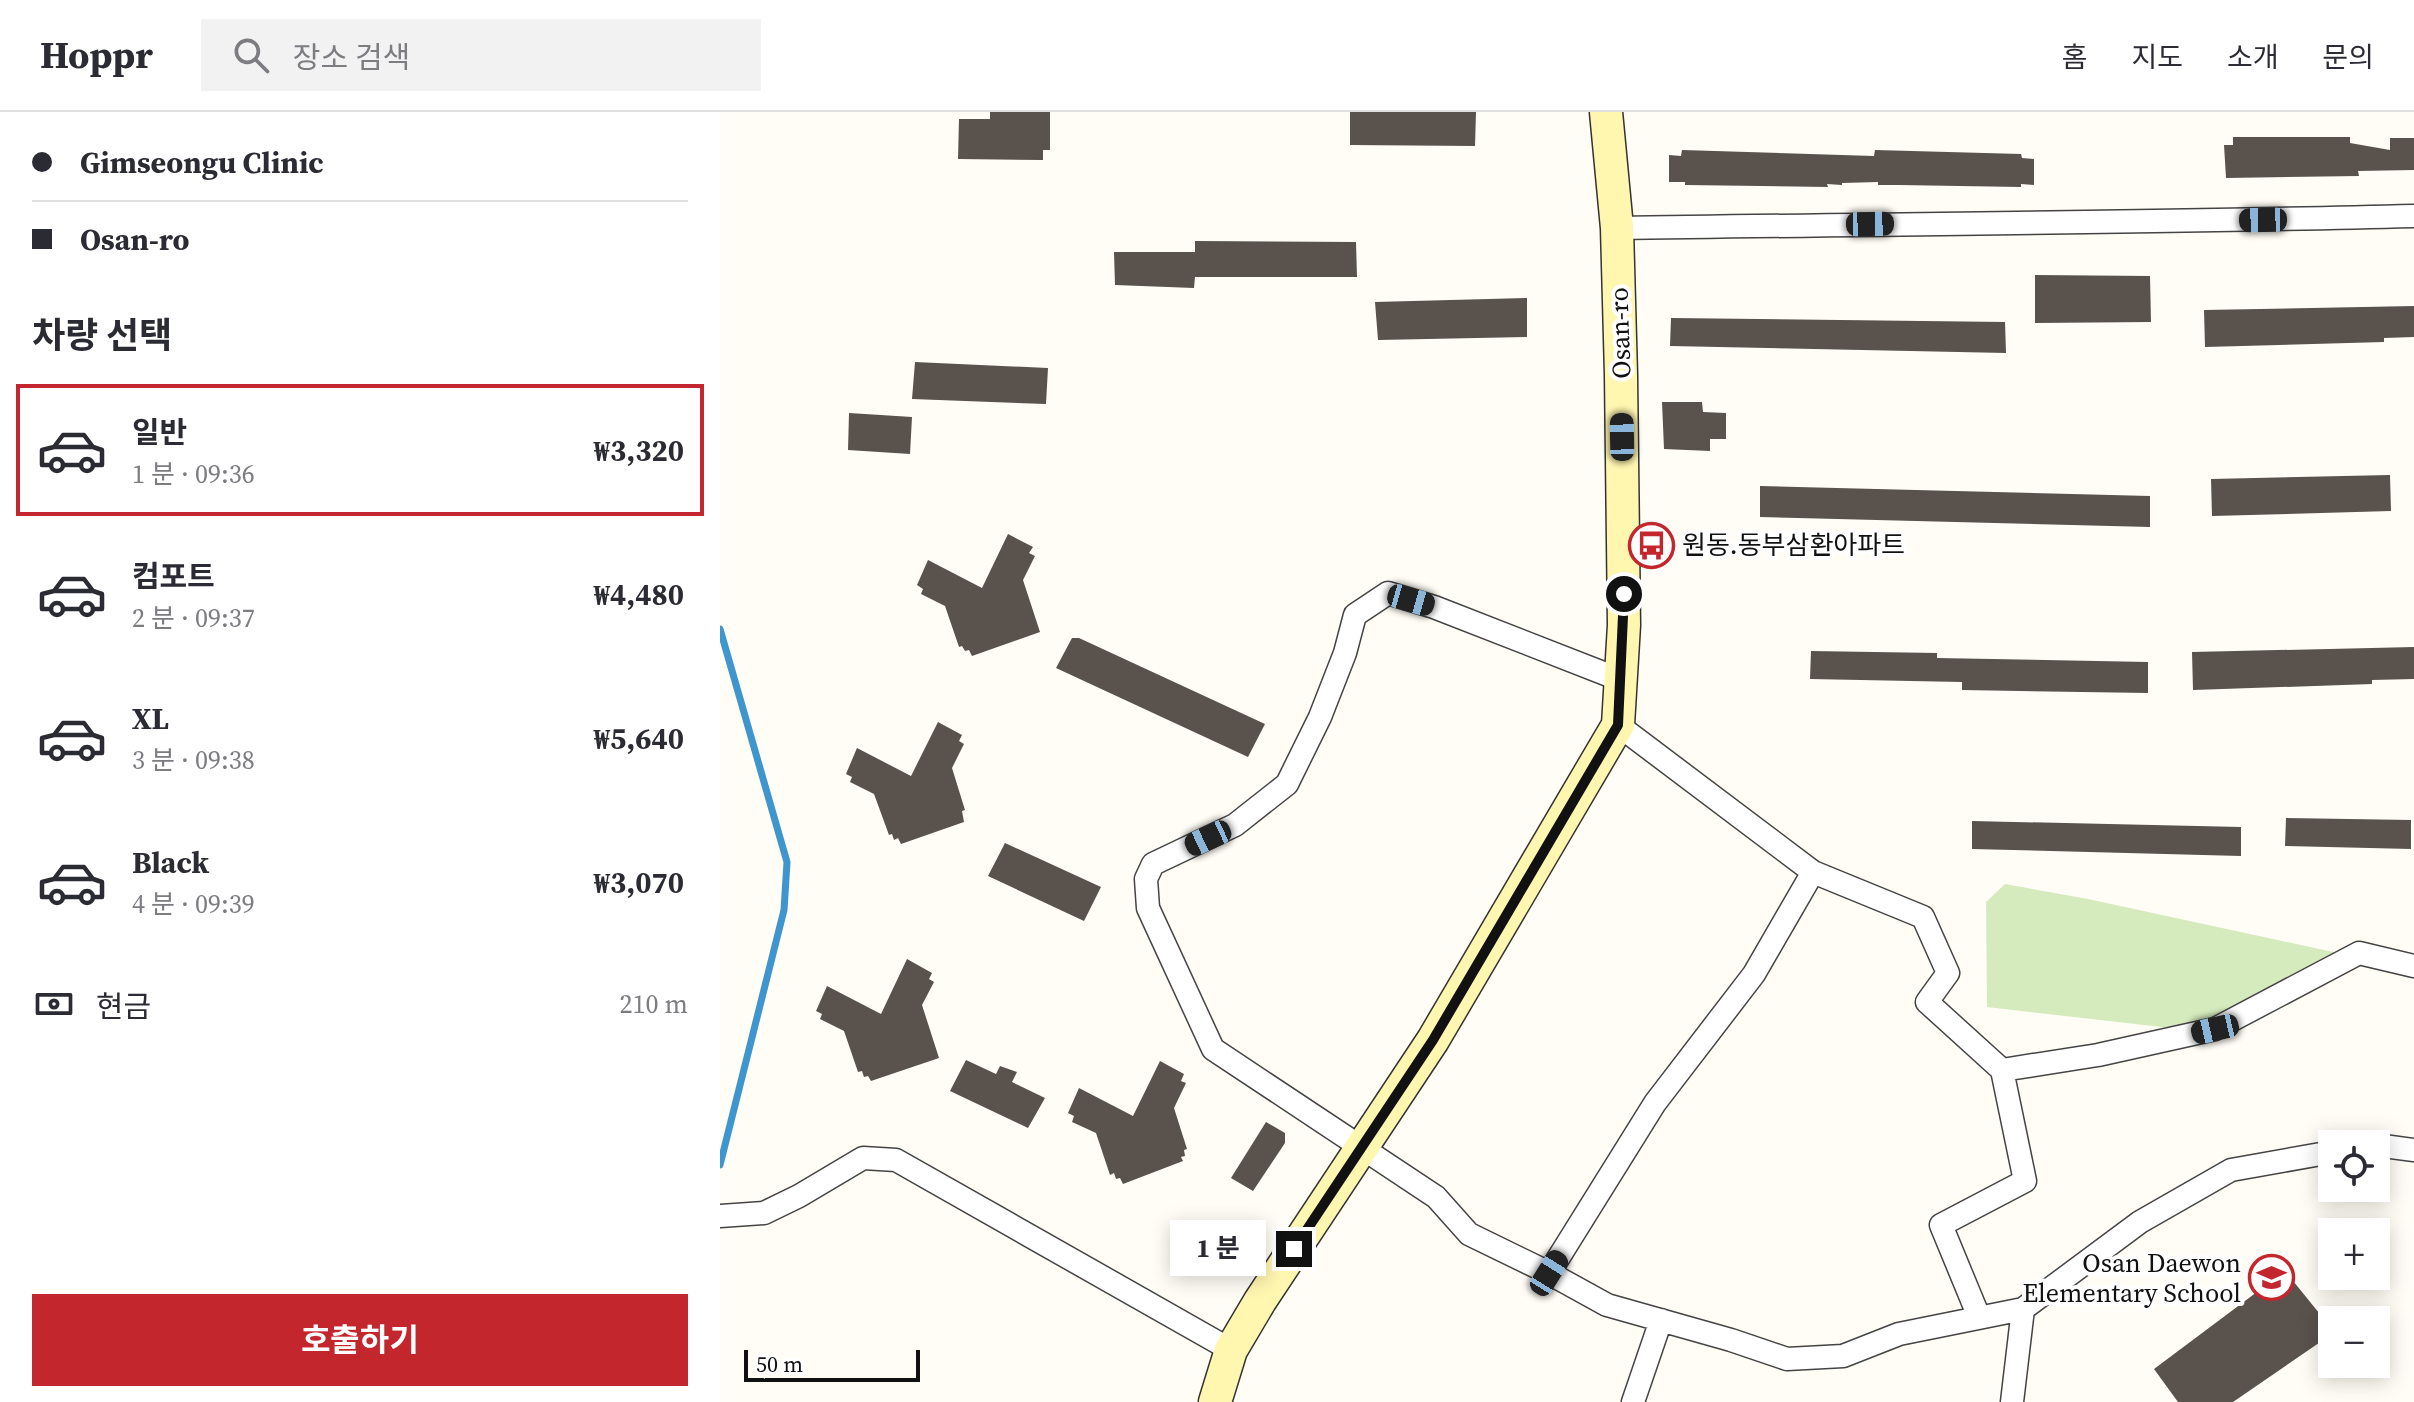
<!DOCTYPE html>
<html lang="ko">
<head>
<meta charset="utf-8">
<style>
  body { margin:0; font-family:"Source Serif 4","Noto Sans KR",serif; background:#f2f2f3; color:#2b2b33; height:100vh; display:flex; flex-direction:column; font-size:30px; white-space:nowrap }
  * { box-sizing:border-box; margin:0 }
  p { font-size:26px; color:#7c7c81 }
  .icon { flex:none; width:44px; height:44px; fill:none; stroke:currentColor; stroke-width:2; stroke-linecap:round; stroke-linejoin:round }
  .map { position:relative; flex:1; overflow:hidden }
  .panel { display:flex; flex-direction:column; background:#fff; width:720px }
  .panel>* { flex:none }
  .banner { display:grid; align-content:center; height:176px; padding:0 32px; background:#fff }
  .buttons { position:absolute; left:1598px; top:1018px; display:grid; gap:16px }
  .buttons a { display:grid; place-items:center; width:72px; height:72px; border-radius:0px; background:#fff; box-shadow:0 4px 20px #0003; font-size:40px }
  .scale { position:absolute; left:24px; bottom:20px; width:176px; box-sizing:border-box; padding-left:8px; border:4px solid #111; border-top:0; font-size:22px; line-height:28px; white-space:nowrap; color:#111; -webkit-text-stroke:6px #fff; paint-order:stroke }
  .end { position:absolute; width:36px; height:36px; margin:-18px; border:10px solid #111; background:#fff; box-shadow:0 0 0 4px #fff }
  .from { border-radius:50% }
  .bubble { position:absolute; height:56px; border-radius:0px; background:#fff; box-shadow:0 4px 20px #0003; font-size:26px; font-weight:700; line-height:56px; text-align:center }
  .car { position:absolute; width:24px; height:48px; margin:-24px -12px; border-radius:10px; box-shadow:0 0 6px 2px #0007; background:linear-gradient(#222 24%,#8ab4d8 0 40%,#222 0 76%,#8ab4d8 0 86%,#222 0) }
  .banner b { display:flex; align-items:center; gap:28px; height:76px; font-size:30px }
  .banner b+b { border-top:2px solid #e1e1e2 }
  .banner i { width:20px; height:20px; background:#2b2b33 }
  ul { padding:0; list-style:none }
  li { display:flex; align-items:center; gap:24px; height:132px; margin:0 16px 12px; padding:0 16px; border:4px solid transparent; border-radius:0px }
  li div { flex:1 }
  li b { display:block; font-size:30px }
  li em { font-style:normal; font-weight:700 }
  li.on { border-color:#c4262e }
  li>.icon { width:72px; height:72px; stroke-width:1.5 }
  h2 { padding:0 32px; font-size:36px; line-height:96px }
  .pay { display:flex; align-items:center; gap:20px; height:88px; padding:0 32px; font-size:30px }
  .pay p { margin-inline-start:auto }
  .primary-button { display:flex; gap:16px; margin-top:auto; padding:16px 32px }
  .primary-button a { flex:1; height:92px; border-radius:0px; background:#c4262e; color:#fff; font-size:32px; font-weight:700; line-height:92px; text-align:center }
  header { display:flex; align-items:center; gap:48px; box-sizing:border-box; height:112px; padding:0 40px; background:#fff; border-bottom:2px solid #e1e1e2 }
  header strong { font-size:38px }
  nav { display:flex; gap:44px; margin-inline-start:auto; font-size:28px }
  .search { width:560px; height:72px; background:#f2f2f3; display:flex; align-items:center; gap:20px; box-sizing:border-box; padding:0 28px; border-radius:0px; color:#7c7c81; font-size:30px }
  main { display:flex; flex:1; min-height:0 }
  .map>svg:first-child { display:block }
  .green { fill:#d5ebbd }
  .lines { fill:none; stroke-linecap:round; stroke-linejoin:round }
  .stream { stroke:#3f96cf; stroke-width:7 }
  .building { fill:#5a524d }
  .street-casing { stroke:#444; stroke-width:25 }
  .secondary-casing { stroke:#333; stroke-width:35 }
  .street { stroke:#fff; stroke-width:22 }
  .secondary { stroke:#fff6b0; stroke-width:32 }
  .route { stroke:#111; stroke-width:10 }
  .labels { text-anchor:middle; stroke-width:8; stroke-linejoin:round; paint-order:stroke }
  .street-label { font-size:26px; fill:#111; stroke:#fff }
  .poi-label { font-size:26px; fill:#111; stroke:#fff; text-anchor:start }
</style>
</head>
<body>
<header>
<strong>Hoppr</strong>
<div class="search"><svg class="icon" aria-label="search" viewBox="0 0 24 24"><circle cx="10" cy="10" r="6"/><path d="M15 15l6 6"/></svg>장소 검색</div>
<nav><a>홈</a><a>지도</a><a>소개</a><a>문의</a></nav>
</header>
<main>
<section class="panel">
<div class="banner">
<b><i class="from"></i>Gimseongu Clinic</b>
<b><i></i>Osan-ro</b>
</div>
<h2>차량 선택</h2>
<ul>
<li class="on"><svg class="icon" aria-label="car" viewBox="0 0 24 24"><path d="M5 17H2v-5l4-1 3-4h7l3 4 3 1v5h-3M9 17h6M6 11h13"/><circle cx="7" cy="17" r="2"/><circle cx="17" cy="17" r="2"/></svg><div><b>일반</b><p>1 분 · 09:36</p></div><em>₩3,320</em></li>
<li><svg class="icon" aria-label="car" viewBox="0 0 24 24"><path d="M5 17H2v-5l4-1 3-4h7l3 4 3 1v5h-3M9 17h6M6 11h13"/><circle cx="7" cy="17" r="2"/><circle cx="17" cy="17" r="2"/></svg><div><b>컴포트</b><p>2 분 · 09:37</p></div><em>₩4,480</em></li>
<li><svg class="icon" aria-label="car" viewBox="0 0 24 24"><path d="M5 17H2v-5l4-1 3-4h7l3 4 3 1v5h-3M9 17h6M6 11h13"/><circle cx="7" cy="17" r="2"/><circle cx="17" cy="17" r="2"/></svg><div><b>XL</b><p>3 분 · 09:38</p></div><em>₩5,640</em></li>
<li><svg class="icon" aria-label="car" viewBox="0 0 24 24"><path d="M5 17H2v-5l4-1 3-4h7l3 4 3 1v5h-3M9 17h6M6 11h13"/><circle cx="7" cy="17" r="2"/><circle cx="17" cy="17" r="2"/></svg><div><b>Black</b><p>4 분 · 09:39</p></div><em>₩3,070</em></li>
</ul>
<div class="pay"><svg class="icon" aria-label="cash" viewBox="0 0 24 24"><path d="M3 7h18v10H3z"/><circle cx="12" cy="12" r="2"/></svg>현금<p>210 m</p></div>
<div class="primary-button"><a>호출하기</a></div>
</section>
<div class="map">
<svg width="1694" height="1290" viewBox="0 0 1694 1290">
  <rect width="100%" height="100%" fill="#fffdf5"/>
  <path class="green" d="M 1285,772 L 1368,787 L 1618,841 L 1502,908 L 1450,916 L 1267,895 L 1266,790 Z"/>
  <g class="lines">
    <path class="stream" d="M 0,517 L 67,750 L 64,798 L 0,1053"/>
  </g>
  <path class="building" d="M 270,0 L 330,0 L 330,38 L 323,38 L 323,48 L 238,47 L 239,7 L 270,7 Z
    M 630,0 L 756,0 L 755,34 L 630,33 Z
    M 1513,25 L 1630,25 L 1630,31 L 1670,38 L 1670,26 L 1694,26 L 1694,58 L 1638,59 L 1639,64 L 1506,66 L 1504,33 L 1513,33 Z
    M 962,38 L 1154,44 L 1155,38 L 1301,42 L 1302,46 L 1314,47 L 1314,73 L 1301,72 L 1301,75 L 1179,73 L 1158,73 L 1158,70 L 1122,71 L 1122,73 L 1107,72 L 1108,75 L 965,73 L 965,70 L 949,70 L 949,43 L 961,44 Z
    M 475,129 L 636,130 L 637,165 L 475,165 L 474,176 L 395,173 L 394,140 L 475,140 Z
    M 1315,163 L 1430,164 L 1431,210 L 1315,211 Z
    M 807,186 L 807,225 L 658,228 L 655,190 Z
    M 1694,194 L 1694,225 L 1664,226 L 1664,230 L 1485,235 L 1484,198 Z
    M 951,206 L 1285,210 L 1286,241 L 950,234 Z
    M 195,250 L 328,256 L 326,292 L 192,287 Z
    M 942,290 L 982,290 L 983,300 L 1006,301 L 1006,327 L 990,327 L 990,339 L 944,337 Z
    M 129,301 L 192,305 L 190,342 L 128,338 Z
    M 1670,363 L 1671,399 L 1492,404 L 1491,367 Z
    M 1040,374 L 1430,384 L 1430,415 L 1040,405 Z
    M 288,422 L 313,435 L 309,441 L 315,444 L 303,468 L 320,520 L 252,544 L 249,538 L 245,539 L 242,534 L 239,535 L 225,494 L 201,482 L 203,477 L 197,473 L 208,448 L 262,476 Z
    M 352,526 L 359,526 L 545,612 L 528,645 L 336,556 Z
    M 1694,535 L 1694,567 L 1652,568 L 1652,572 L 1473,578 L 1472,540 Z
    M 1091,539 L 1217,541 L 1217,546 L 1428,550 L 1428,581 L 1242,578 L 1242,570 L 1090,567 Z
    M 218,610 L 242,623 L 239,629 L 244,632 L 232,656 L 245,698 L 242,699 L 244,710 L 181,732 L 178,726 L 174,728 L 172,722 L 169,723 L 154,682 L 130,670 L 132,665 L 126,662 L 137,636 L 191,664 Z
    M 1566,706 L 1691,708 L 1691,737 L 1565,734 Z
    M 1252,709 L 1521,715 L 1521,744 L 1252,737 Z
    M 285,731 L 381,775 L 364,809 L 268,764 Z
    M 187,847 L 212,861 L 209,867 L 214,870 L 202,893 L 219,946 L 151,969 L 148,964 L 144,965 L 142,959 L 138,960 L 124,919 L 100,907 L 102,902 L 96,899 L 107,874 L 161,902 Z
    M 246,948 L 276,962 L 280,954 L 297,960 L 292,970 L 325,986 L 308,1016 L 230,979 Z
    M 440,949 L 464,962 L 461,969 L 466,971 L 454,996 L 467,1037 L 464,1038 L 465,1044 L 461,1045 L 463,1049 L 403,1072 L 400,1066 L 396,1067 L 394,1061 L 390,1063 L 376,1021 L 352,1010 L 354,1004 L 348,1001 L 359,976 L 413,1004 Z
    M 546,1010 L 565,1021 L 565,1031 L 533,1079 L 511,1066 Z
    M 1565,1159 L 1612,1217 L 1612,1222 L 1513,1290 L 1458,1290 L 1434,1257 Z"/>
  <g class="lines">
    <defs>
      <path id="street" d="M 897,116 C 1163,112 1428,111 1694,104
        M 901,568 L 714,495 L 668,481 L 635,503 L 625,541 L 600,605 L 567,672 L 515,713 L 433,752 L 426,767 L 428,796 L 493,937 L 716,1085 L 749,1122 L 829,1161 L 887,1193 L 1011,1228 L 1067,1247 L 1123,1244 L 1179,1222 L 1303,1197 L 1420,1110 L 1511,1058 L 1612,1040
        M 1093,760 L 1203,805 L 1228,861 L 1207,890 L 1282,958 L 1378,943 L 1495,917 L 1639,841 L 1694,854
        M 1656,1033 L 1694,1038
        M 0,1104 L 44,1101 L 79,1084 L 143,1046 L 176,1048 L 511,1238
        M 829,1161 L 935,991 L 1034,862 L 1093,760 L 898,613
        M 1259,1205 L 1221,1113 L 1305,1069 L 1282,958
        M 913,1290 L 941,1208
        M 1292,1290 L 1303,1197"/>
      <path id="secondary" d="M 495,1290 L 511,1238 L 540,1189 L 713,928 L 898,613 L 904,513 L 901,263 L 897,116 L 886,0"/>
    </defs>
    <use href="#street" class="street-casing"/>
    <use href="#secondary" class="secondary-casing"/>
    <use href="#street" class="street"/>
    <use href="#secondary" class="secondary"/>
  </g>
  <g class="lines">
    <path class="route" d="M 574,1137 L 713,928 L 898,613 L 904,482"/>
  </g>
  <defs>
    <symbol id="bus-ring" viewBox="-11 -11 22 22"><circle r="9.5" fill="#fff" stroke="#c4262e" stroke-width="1.5"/><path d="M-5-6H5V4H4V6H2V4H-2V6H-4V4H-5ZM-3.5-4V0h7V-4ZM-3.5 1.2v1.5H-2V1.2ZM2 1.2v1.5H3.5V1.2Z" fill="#c4262e"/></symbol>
    <symbol id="school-ring" viewBox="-11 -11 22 22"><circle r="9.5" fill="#fff" stroke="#c4262e" stroke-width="1.5"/><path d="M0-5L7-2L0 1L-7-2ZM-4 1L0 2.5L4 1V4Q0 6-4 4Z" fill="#c4262e"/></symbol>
  </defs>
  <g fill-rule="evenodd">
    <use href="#bus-ring" x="906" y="408" width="51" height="51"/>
    <use href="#school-ring" x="1526" y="1140" width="51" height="51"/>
  </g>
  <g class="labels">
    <g class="street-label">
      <text transform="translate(900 221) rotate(-92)" y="9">Osan-ro</text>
    </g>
    <g class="poi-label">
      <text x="962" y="442">원동.동부삼환아파트</text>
      <text x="1521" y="1160" text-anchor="end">Osan Daewon<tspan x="1521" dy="30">Elementary School</tspan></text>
    </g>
  </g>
</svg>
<div class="buttons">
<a><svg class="icon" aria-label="locate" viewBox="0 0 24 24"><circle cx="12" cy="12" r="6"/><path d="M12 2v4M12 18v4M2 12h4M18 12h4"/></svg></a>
<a>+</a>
<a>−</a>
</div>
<div class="scale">50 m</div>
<i class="end from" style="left:904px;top:482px"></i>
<i class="end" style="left:574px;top:1137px"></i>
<div class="bubble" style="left:450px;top:1108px;width:96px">1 분</div>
<i class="car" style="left:1543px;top:108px;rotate:269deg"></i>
<i class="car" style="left:1150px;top:112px;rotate:89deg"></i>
<i class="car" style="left:902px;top:325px;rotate:359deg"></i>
<i class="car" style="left:691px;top:488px;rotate:106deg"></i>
<i class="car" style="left:488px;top:726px;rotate:245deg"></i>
<i class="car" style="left:1495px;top:917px;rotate:257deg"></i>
<i class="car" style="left:829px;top:1161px;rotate:32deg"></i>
</div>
</main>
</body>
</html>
